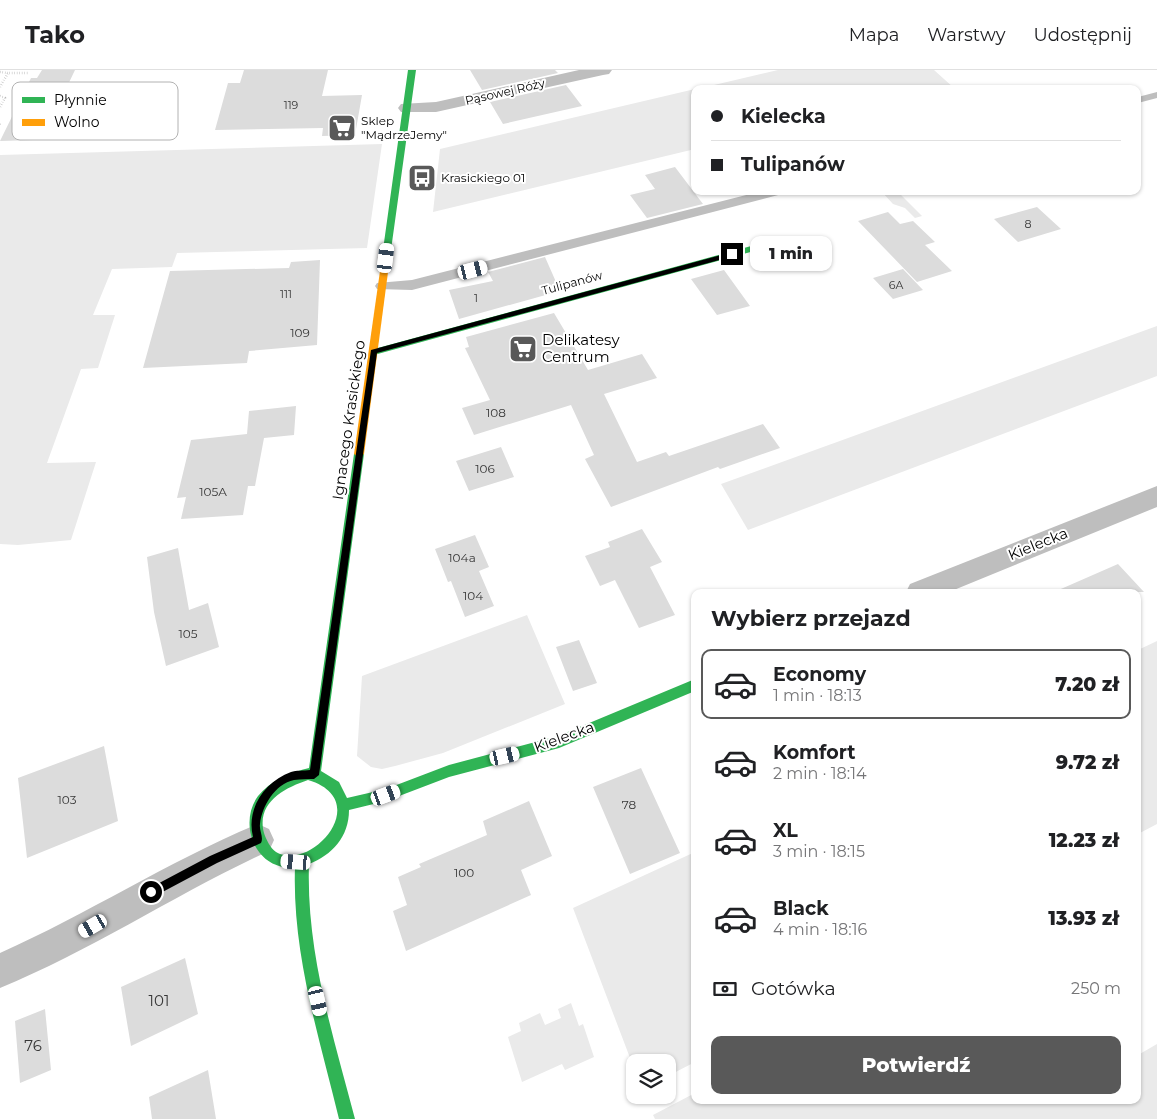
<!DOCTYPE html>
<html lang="pl">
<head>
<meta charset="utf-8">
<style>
  body { margin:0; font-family:Montserrat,sans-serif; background:#f6f6f6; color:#202124; height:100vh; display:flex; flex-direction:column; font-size:19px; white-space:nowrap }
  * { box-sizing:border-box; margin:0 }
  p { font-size:16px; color:#757577 }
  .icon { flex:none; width:28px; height:28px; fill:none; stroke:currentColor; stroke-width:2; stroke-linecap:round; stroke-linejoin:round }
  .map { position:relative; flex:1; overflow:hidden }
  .panel { position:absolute; left:691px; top:519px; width:450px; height:515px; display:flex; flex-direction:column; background:#fff; border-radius:10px; box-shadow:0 1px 4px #0004 }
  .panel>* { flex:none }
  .guide { position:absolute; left:691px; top:15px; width:450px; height:110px; border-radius:10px; box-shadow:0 1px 4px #0004; display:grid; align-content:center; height:110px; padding:0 20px; background:#fff }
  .tools { position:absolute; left:626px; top:984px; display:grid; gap:10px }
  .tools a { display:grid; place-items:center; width:50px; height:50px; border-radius:10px; background:#fff; box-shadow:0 1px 4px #0004; font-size:25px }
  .end { position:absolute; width:22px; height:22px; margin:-11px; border:6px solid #000; background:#fff; box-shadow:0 0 0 2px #fff }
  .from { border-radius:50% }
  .bubble { position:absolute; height:35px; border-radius:10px; background:#fff; box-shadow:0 1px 4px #0004; font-size:16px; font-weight:800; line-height:35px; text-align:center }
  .car { position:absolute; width:15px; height:30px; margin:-15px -8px; border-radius:6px; box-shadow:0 0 4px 1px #0007; background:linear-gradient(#fff 24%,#345 0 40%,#fff 0 76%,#345 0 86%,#fff 0) }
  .guide b { display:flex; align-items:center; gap:18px; height:48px; font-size:19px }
  .guide b+b { border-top:1px solid #e0e0e0 }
  .guide i { width:12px; height:12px; background:#202124 }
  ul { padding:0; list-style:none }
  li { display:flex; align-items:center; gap:15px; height:70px; margin:0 10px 8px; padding:0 10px; border:2px solid transparent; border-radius:10px }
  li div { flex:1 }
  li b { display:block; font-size:19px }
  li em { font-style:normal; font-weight:800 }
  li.on { border-color:#595959 }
  li>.icon { width:45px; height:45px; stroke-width:1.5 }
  h2 { padding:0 20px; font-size:22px; line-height:60px }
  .pay { display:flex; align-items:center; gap:12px; height:55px; padding:0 20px; font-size:19px }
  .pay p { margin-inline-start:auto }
  .cta { display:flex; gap:10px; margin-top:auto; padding:10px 20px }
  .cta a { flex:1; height:58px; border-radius:10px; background:#595959; color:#fff; font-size:20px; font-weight:800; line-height:58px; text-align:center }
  header { display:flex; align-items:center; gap:30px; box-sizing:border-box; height:70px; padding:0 25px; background:#fff; border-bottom:1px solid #e0e0e0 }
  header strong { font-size:24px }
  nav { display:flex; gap:28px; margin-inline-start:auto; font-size:18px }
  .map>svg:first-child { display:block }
  .green { fill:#eaeaea }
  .building { fill:#dcdcdc }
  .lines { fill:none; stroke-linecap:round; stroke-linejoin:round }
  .path { stroke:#b8b8b8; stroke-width:2.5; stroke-dasharray:0.5 2; stroke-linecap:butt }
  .lane { fill:#bebebe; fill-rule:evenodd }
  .street { fill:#bebebe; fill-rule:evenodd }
  .fast { fill:#30b455; fill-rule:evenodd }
  .slow { fill:#ff9f0a; fill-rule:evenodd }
  .route { fill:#000 }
  .labels { text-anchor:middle; stroke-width:4; stroke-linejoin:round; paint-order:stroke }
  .far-number-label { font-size:11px; fill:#373737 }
  .far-street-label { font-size:12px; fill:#000; stroke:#fff }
  .far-poi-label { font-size:12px; fill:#000; stroke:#fff; text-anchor:start }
  .number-label { font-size:12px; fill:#373737 }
  .poi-label { font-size:15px; fill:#000; stroke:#fff; text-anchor:start }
  .street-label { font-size:15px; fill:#000; stroke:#fff }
  .near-number-label { font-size:15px; fill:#373737 }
  .key { fill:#fff; stroke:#b2b2b2; stroke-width:1 }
  .key-label { font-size:14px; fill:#000 }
</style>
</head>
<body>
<header>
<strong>Tako</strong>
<nav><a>Mapa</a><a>Warstwy</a><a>Udostępnij</a></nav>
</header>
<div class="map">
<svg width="1157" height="1049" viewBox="0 0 1157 1049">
  <rect width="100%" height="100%" fill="#fff"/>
  <path class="green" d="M 778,0 L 934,0 L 954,18 L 697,19 Z
    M 695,19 L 695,79 L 433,142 L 440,79 Z
    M 382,74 L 367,178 L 177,183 L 172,197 L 112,199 L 93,245 L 115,245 L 98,298 L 81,299 L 47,393 L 96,392 L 71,470 L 18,475 L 0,474 L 0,85 Z
    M 881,121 L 900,121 L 900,124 L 922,146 L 915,148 L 905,138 L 893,134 Z
    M 1157,256 L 1157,306 L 748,460 L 721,414 Z
    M 527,545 L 565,634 L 443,683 L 395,696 L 382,699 L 371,697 L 357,686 L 362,606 Z
    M 1157,571 L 1157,754 L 1138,764 L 1138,580 Z
    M 695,782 L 695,992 L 668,1006 L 668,992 L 635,992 L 635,1001 L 573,838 Z
    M 571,933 L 579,956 L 583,954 L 594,987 L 565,1000 L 562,994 L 522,1012 L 508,967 L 521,961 L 519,953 L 540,943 L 545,955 L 561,948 L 558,939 Z
    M 1157,974 L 1157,1049 L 655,1049 L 653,1045 L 695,1023 L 695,1030 L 1138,1030 L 1138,985 Z"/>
  <path class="building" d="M 42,0 L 75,0 L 43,67 L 35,67 L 34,70 L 0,71 L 31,8 L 37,8 Z
    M 244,0 L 328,0 L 322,26 L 362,25 L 355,65 L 322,66 L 323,58 L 215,60 L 228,13 L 240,13 Z
    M 470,0 L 555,0 L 558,3 L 482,20 Z
    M 566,15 L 582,36 L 503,54 L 490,32 Z
    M 675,97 L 703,134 L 647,148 L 630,125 L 655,119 L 645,105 Z
    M 1037,137 L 1061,159 L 1018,172 L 994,149 Z
    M 888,142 L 900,154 L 913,151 L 935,172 L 925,175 L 952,201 L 917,212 L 858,151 Z
    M 545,187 L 560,221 L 459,249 L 449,220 L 493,211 L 488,202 Z
    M 320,190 L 317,275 L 249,281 L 247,293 L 143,298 L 170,201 L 289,198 L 291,192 Z
    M 903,199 L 923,220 L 893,229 L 873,208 Z
    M 724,200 L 750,236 L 717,245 L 691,209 Z
    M 554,243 L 588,300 L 642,284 L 657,308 L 604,324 L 637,392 L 666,382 L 669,386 L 763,354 L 780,378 L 720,399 L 718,397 L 611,437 L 585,389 L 594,385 L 571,335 L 474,365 L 462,338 L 490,330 L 465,278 L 469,277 L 466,267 Z
    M 296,336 L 294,365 L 264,368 L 255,416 L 248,416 L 243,445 L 181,449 L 186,427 L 177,428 L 191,370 L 247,364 L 249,341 Z
    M 501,377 L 514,407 L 469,421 L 456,391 Z
    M 642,459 L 662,492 L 650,497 L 675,545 L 639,558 L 615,510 L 600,516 L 585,486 L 610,477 L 608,472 Z
    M 475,465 L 489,497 L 479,501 L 494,536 L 465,547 L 451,511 L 448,512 L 435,479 Z
    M 178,478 L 189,540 L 208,533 L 219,577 L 166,596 L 154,542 L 147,487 Z
    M 1118,494 L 1144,522 L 1054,522 Z
    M 579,570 L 597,613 L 573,621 L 556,577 Z
    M 104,676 L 118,751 L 27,788 L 18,708 Z
    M 641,698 L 680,783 L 630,804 L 593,717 Z
    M 529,731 L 552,786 L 521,800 L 531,825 L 406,881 L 393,841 L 407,835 L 398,807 L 421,797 L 419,794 L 487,765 L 483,751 Z
    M 185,888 L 198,944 L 131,976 L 121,917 Z
    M 45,939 L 51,1000 L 20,1013 L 15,951 Z
    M 208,1000 L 216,1049 L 152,1049 L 149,1027 Z"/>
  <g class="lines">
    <path class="path" d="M 0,2 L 8,3
      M 0,17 L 8,3 L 29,3
      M 0,26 L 5,28 L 0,37
      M 0,54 L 2,53"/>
    <path class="lane" d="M 1157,22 L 1157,28 L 1138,33 L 1138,27 Z
      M 762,121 L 784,121 L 782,124 L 412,220 L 377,219 L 375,216 L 377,213 L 412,210 Z"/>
    <path class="street" d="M 579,0 L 612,0 L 609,4 L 603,5 L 436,42 L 401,42 L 398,38 L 401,34 L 436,32 Z
      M 1157,416 L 1157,437 L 949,522 L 906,522 L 910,514 Z
      M 258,754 L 269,759 L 274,770 L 269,781 C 177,823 93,880 0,918 L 0,883 C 88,844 169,791 258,754 Z"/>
    <path class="fast" d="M 408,0 L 416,0 L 390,187 L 386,190 L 382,187 Z
      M 777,169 L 780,170 L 780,174 L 374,285 L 369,282 L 374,279 Z
      M 359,380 L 364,384 L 321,701 L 339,712 L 347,728 L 386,719 L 449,695 L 558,666 L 695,609 L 695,621 L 559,678 L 449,707 L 386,731 L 349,740 C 349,767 332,785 309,794 C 306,882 333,965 355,1049 L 339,1049 C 319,966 292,884 295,797 C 257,802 237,755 258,726 C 270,711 291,702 309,698 L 354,384 ZM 308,710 C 375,730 311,803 276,782 C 270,778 266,769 264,763 C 256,733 284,718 308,710 Z"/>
    <path class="slow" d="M 386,184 L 390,187 L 364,384 L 359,388 L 354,384 L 382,187 Z"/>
  </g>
  <path class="route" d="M 732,182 L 734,183 L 734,186 L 377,283 L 319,705 L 314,709 C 308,709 301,709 294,710 C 275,714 262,736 260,754 C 259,761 264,767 261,773 L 217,793 L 155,826 L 148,826 L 148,819 L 210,786 L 253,767 C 246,739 264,712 291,702 C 296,700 304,701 310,700 L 371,280 Z"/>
  <defs>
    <symbol id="supermarket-square" viewBox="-11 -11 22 22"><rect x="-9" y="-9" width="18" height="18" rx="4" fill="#595959" stroke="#fff"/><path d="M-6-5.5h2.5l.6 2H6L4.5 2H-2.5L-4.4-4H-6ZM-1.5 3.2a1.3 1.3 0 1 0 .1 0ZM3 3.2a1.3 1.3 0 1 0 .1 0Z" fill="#fff"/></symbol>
    <symbol id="bus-square" viewBox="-11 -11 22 22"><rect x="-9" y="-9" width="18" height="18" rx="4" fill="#595959" stroke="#fff"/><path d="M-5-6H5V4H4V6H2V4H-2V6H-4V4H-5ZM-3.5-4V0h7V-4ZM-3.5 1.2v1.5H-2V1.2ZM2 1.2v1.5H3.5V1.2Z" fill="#fff"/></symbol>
  </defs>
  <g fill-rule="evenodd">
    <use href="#supermarket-square" x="326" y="42" width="32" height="32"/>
    <use href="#bus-square" x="406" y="92" width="32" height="32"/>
    <use href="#supermarket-square" x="507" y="263" width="32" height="32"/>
  </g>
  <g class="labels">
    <g class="far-number-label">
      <text x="291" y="39">119</text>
      <text x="1028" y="158">8</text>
      <text x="896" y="219">6A</text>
      <text x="286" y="228">111</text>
      <text x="476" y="232">1</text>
    </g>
    <g class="far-street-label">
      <text transform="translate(505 22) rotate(-13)" y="4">Pąsowej Róży</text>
      <text transform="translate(572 213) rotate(-15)" y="4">Tulipanów</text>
    </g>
    <g class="far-poi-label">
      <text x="361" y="55">Sklep<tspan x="361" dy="14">"MądrzeJemy"</tspan></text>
      <text x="441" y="112">Krasickiego 01</text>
    </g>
    <g class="number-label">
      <text x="300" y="267">109</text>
      <text x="496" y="347">108</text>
      <text x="485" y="403">106</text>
      <text x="213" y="426">105A</text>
      <text x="462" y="492">104a</text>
      <text x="473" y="530">104</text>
      <text x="188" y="568">105</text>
      <text x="67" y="734">103</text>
      <text x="629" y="739">78</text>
      <text x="464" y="807">100</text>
    </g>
    <g class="poi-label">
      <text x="542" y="275">Delikatesy<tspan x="542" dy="17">Centrum</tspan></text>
    </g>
    <g class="street-label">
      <text transform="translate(349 350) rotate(-82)" y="5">Ignacego Krasickiego</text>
      <text transform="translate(1038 474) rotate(-22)" y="5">Kielecka</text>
      <text transform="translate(564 667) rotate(-20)" y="5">Kielecka</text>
    </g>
    <g class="near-number-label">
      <text x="159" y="936">101</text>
      <text x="33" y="981">76</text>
    </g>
  </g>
  <rect x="12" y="12" width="166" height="58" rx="8" class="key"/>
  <rect x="22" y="27" width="23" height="6" fill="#30b455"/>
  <rect x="22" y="49" width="23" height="7" fill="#ff9f0a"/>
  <g class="key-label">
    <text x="54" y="35">Płynnie</text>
    <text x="54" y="57">Wolno</text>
  </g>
</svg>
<div class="tools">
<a><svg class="icon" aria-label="layers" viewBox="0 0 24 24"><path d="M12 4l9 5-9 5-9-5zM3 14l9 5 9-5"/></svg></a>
</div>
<i class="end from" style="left:151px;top:822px"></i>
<i class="end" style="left:732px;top:184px"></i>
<div class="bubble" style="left:750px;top:166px;width:82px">1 min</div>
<i class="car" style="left:386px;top:188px;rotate:7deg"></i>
<i class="car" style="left:473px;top:200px;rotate:76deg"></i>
<i class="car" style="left:505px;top:686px;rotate:77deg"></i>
<i class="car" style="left:386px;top:725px;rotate:70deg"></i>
<i class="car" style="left:296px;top:792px;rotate:274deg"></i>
<i class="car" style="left:93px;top:856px;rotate:240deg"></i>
<i class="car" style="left:318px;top:931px;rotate:167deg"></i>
<div class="guide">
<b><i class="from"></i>Kielecka</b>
<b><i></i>Tulipanów</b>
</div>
<section class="panel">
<h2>Wybierz przejazd</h2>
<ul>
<li class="on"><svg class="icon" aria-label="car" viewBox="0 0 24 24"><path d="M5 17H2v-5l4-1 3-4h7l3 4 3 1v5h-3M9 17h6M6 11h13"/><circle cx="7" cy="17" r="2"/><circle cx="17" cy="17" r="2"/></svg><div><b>Economy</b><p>1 min · 18:13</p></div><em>7.20 zł</em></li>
<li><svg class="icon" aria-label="car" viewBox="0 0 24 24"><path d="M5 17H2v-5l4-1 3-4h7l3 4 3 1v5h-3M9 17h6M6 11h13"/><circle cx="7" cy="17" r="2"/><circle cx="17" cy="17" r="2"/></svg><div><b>Komfort</b><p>2 min · 18:14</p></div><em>9.72 zł</em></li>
<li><svg class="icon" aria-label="car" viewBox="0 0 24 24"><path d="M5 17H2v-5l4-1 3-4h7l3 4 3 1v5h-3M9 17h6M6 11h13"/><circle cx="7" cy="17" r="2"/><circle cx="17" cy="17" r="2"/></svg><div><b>XL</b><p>3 min · 18:15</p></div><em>12.23 zł</em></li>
<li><svg class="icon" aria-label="car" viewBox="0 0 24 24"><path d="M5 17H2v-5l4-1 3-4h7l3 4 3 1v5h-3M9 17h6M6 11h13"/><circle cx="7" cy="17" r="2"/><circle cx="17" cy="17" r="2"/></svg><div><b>Black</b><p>4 min · 18:16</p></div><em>13.93 zł</em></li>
</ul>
<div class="pay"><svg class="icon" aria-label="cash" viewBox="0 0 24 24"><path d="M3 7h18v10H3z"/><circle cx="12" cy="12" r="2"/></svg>Gotówka<p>250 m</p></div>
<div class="cta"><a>Potwierdź</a></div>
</section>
</div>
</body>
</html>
